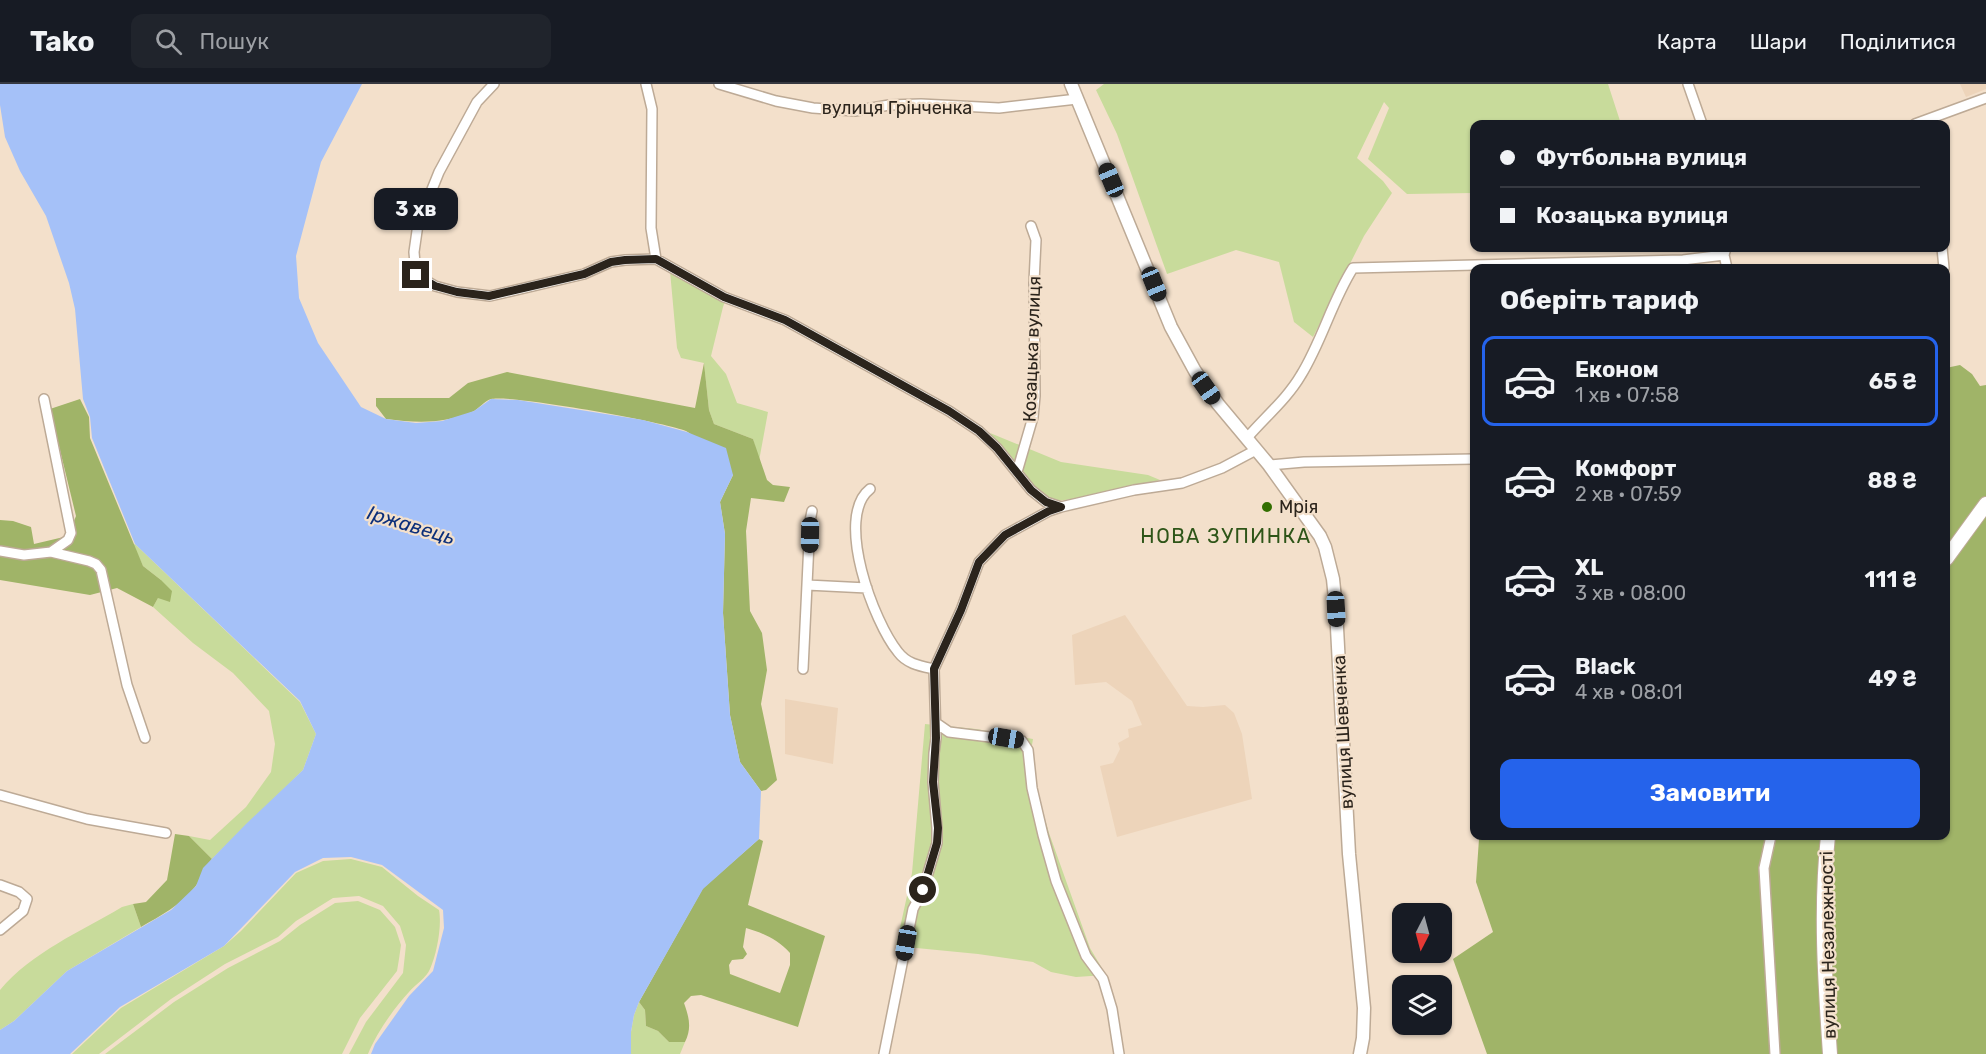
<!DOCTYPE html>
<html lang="uk">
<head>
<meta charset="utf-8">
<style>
  body { margin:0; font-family:Rubik,sans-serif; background:#20242c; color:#f1f3f6; height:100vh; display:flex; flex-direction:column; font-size:22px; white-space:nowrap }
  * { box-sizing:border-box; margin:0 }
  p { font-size:20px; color:#9ea1a6 }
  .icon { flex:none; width:33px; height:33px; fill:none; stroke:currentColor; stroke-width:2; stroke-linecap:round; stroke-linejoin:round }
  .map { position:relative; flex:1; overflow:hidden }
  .drawer { position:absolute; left:1470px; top:180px; width:480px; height:576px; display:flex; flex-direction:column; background:#171b24; border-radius:12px; box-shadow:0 2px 4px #0004 }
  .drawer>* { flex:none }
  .top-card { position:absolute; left:1470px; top:36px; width:480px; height:132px; border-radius:12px; box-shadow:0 2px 4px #0004; display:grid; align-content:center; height:132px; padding:0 30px; background:#171b24 }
  .needle { width:39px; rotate:186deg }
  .fabs { position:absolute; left:1392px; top:819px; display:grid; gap:12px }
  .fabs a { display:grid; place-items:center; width:60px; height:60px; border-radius:12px; background:#171b24; box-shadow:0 2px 4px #0004; font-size:30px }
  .end { position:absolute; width:27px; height:27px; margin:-14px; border:8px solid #2b241c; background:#fff; box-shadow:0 0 0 3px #fff }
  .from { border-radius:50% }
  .bubble { position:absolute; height:42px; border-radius:12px; background:#171b24; box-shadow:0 2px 4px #0004; font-size:20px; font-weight:700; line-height:42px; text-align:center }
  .car { position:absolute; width:18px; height:36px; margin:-18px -9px; border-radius:8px; box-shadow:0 0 4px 2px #0007; background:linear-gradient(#222 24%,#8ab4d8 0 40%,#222 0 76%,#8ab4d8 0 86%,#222 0) }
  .top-card b { display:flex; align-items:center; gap:21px; height:57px; font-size:22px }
  .top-card b+b { border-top:2px solid #363941 }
  .top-card i { width:15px; height:15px; background:#f1f3f6 }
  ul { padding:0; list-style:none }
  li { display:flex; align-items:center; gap:18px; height:90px; margin:0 12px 9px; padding:0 18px; border:3px solid transparent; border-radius:12px }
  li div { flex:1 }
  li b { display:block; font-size:22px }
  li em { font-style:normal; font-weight:700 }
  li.active { border-color:#2563eb }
  li>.icon { width:54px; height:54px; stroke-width:1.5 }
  h2 { padding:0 30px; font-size:27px; line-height:72px }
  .cta { display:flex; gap:12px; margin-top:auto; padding:12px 30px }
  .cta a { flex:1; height:69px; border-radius:12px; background:#2563eb; color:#fff; font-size:24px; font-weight:700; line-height:69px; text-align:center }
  header { display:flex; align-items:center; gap:36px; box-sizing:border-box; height:84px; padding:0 30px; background:#171b24; border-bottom:2px solid #363941 }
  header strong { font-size:28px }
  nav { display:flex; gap:33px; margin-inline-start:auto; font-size:21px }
  .search { width:420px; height:54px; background:#20242c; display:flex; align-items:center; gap:15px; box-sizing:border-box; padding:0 21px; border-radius:12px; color:#9ea1a6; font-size:22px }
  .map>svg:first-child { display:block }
  .built { fill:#edd4ba }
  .green { fill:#c8db9b }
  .forest { fill:#a0b468; fill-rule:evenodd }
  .water { fill:#a5c1f8 }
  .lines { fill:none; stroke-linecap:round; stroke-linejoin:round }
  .minor-casing { stroke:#bdaa96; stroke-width:12 }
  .tertiary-casing { stroke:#bdaa96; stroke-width:15 }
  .secondary-casing { stroke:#bdaa96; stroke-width:16 }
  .minor { stroke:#fff; stroke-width:9 }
  .tertiary { stroke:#fff; stroke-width:12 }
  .secondary { stroke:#fff; stroke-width:14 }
  .route { stroke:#2b241c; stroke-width:8 }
  .poi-dot { fill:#326e00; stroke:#f3e0cb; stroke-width:2 }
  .labels { text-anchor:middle; stroke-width:4.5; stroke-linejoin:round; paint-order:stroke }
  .street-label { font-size:18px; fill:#2b241c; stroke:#f3e0cb }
  .poi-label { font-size:18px; fill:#2b241c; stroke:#f3e0cb; text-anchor:start }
  .water-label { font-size:20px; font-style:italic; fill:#0c2f7a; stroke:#f3e0cb }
  .neighbourhood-label { font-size:20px; letter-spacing:1.5px; fill:#2e5518; stroke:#f3e0cb }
</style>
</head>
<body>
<header>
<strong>Tako</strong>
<div class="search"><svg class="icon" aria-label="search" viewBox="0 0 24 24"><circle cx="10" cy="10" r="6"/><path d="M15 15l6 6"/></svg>Пошук</div>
<nav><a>Карта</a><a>Шари</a><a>Поділитися</a></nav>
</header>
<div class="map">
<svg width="1986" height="970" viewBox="0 0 1986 970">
  <rect width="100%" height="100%" fill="#f3e0cb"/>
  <path class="built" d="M 1960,0 L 1986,0 L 1986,5 L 1966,13 Z
    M 1125,531 L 1187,622 L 1203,623 L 1225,621 L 1234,629 L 1242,650 L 1252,715 L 1117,753 L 1100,682 L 1113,679 L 1120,665 L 1118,659 L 1129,653 L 1128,645 L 1142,641 L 1132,617 L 1106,598 L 1075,601 L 1072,551 Z
    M 785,615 L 838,624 L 833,680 L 785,670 Z"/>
  <path class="green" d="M 1104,0 L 1608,0 L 1621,40 L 1474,40 L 1474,109 L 1407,110 L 1368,75 L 1389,24 L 1384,18 L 1357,74 L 1383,97 L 1392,109 L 1364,152 L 1313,253 L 1294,238 L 1279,178 L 1236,166 L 1167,190 L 1117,50 L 1096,6 Z
    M 669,176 L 728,209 L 723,223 L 711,272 L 726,290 L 737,319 L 768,328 L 759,377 L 753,355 L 714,340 L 709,326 L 704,279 L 681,274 L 677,264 Z
    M 990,349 L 1061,378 L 1148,391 L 1160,396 L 1094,413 L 1054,417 L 1030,401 L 1012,375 L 999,362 Z
    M 135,460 L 300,618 L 316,650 L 303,686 L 212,775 L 189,752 L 210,756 L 246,723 L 271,688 L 275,660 L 269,627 L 233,589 L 193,559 L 153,523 L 158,514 L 161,496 L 143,482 L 133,461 Z
    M 925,640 L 976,645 L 1033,655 L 1031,667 L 1035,701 L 1049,749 L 1090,864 L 1106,891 L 1076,893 L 1051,888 L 1033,878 L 978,870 L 896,862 L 912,789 Z
    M 351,775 L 382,783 L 418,812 L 439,826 C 442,842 437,869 430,885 C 427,893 415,901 409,908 C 394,924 376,950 368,970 L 349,970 L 366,938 L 403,889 L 406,861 L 400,842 L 383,822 L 359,812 L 333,814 L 296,837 L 278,853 L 225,880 L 171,915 L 99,970 L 72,970 L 121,924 L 224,862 L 241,847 L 296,789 L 323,777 Z
    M 358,817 L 380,826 L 395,843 L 401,861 L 399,875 L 397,887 L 360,934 L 342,970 L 105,970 L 174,918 L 228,884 L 280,857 L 300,841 L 335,819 Z
    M 133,820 L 141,843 L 67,887 L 14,937 L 0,946 L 0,906 C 32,868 80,848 122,823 Z
    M 639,918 L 645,926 L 646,942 L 658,947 L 669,958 L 685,958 L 680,970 L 631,970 L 631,948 L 634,931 Z"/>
  <path class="forest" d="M 704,279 L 709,326 L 714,340 L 753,355 L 767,396 L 773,401 L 790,403 L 784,418 L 751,414 L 746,447 L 750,527 L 762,549 L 767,586 L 761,620 L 777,696 L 766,706 L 761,707 L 740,678 L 730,631 L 723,529 L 725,450 L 720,418 L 733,391 C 723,382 696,352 686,347 C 667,338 507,310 491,315 C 484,317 479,325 472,328 C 443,340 417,339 386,335 L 376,322 L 376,314 L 449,314 L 468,299 L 507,288 L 695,324 Z
    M 1960,281 L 1972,290 L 1980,302 L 1986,301 L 1986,970 L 1487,970 L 1453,875 L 1493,848 L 1476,798 L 1479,755 L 1482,752 L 1946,752 L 1946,284 Z
    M 80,315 L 89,333 L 90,354 L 143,482 L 161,496 L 172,507 L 170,518 L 158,514 L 153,523 L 117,504 L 90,511 L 0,496 L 0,436 L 13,437 L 31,443 L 34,460 L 68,452 L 76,432 L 50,325 Z
    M 175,750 L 189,752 L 212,775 C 202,786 202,794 195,803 C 181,821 160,832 141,843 L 133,820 L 146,818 L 167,796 Z
    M 759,755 L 763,757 L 748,821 L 825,852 L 798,943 L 701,911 L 691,912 L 684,919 C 689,933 692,944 685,958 L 669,958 L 658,947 L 646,942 L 645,926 L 639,918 L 703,804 ZM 746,844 C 763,849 777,855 790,869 L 790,881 L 780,909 L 730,890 L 729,881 L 732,876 L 743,875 L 747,870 L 743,863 Z"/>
  <path class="water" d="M 0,0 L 362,0 L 321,78 L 296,172 L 299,214 L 318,259 L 361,323 L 386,335 L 416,339 L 442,337 L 474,327 L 491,315 L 518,316 L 643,336 L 687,348 L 726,364 L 733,391 L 720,418 L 725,450 L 723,529 L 730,631 L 740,678 L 761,707 L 759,755 L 703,805 L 639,918 L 634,931 L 631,948 L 631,970 L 371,970 L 375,960 L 409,912 L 433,887 L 444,844 L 443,826 L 382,781 L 351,773 L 323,774 L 295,788 L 224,862 L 120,923 L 70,970 L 0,970 L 0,946 L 14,937 L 67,887 L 171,826 L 196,802 L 203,784 L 246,740 L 303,686 L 316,650 L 300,617 L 135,460 L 92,354 L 90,333 L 83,315 L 75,225 L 69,199 L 46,132 L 20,87 L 5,53 L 0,21 Z"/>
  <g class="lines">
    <defs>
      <path id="minor" d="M 494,0 L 477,18 L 439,88 L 418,140 L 414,168 L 416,191 L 435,202 L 457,208 L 490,212 L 584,190 L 611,178 L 625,176 L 656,175 L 724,213 L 785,236 L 949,327 L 979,347 L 997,364 L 1031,406 L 1046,418 L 1061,423 L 1134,406 L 1182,399 L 1222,384 L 1256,366
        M 646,0 L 652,25 L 651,144 L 656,175
        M 719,0 L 776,17 L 813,24 L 855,27 L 889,21 L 921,20 L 999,24 L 1077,15
        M 1688,0 L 1702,40
        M 1915,40 L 1986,14
        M 1726,164 L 1724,171 L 1727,184
        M 1942,164 L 1944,184
        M 44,315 L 71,449 L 68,456 L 51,468
        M 1247,354 C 1265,333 1287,315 1301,291 C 1322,257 1332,217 1353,184 L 1683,176 L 1724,171
        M 1269,381 L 1304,378 L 1474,375
        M 1017,388 L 1033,333 L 1035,312 L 1034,198 L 1036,156 L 1031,142
        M 870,405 C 834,433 874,539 898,568 C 907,580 920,582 934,585 L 936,654 L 934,669 L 933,698 L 937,744 L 937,759 L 923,806 L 913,825 L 884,970
        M 0,467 L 24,471 L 51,468 L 89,477 L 96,480 L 101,486 L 127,601 L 145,654
        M 807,501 L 867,504
        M 803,585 L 810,437 L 812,427
        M 934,585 L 961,526 L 979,478 L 1005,451 L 1049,427 L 1061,423
        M 936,639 L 949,648 L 1022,657 L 1028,666 L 1032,704 L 1043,751 L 1056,797 L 1086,872 L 1103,895 L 1112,925 L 1119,970
        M 0,711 L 87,735 L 166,749
        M 1771,752 L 1764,784 L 1775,970
        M 0,801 L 19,808 L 27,815 L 23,827 L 0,846"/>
      <path id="tertiary" d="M 1071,0 L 1171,243 L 1195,287 L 1218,320 L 1269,381 L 1320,452 L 1325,463 L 1333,495 L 1336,525 L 1349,770 L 1364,924 L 1363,954 L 1360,970"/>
      <path id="secondary" d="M 1946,475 L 1986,420
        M 1828,752 C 1820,824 1825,898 1830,970"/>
    </defs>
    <use href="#minor" class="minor-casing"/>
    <use href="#tertiary" class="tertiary-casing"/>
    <use href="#secondary" class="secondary-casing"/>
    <use href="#minor" class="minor"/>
    <use href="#tertiary" class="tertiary"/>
    <use href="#secondary" class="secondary"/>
  </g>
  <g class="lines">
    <path class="route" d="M 416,191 L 435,202 L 457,208 L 489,212 L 584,190 L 611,178 L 625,176 L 656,175 L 724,213 L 785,236 L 949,327 L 979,347 L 997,364 L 1031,406 L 1046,418 L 1061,423 L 1049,427 L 1005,451 L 979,478 L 961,526 L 934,585 L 936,654 L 933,698 L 938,744 L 937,759 L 923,806"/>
  </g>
  <circle class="poi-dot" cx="1267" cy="423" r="6"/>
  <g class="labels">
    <g class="street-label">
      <text x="897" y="30">вулиця Грінченка</text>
      <text transform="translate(1032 265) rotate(-88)" y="6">Козацька вулиця</text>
      <text transform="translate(1343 648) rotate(-93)" y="6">вулиця Шевченка</text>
      <text transform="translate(1828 861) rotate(-91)" y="6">вулиця Незалежності</text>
    </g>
    <g class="poi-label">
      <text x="1279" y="429">Мрія</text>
    </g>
    <g class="water-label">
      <text transform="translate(411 441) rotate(17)" y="7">Іржавець</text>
    </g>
    <g class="neighbourhood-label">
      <text x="1226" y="459">НОВА ЗУПИНКА</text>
    </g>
  </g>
</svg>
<div class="fabs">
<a><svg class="needle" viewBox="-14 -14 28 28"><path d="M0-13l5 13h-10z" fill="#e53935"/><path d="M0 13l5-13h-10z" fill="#9ea1a6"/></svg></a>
<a><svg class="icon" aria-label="layers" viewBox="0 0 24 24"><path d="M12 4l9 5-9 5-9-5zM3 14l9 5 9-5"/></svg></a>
</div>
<i class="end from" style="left:923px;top:806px"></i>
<i class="end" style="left:416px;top:191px"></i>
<div class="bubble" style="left:374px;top:104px;width:84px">3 хв</div>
<i class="car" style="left:1111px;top:96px;rotate:337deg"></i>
<i class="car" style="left:1154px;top:200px;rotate:158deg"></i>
<i class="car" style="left:1206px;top:304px;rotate:145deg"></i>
<i class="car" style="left:810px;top:451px;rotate:181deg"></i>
<i class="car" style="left:1336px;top:525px;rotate:177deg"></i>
<i class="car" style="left:1006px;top:654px;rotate:99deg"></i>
<i class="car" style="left:906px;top:859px;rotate:190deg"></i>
<div class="top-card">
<b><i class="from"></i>Футбольна вулиця</b>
<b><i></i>Козацька вулиця</b>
</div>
<section class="drawer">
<h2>Оберіть тариф</h2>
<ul>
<li class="active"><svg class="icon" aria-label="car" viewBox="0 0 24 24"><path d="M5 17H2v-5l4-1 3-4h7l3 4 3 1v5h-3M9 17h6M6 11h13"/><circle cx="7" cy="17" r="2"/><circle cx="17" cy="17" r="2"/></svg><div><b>Економ</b><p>1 хв · 07:58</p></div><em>65 ₴</em></li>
<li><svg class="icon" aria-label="car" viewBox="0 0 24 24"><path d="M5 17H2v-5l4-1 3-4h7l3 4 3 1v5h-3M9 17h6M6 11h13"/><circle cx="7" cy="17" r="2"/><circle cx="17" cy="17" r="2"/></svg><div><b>Комфорт</b><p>2 хв · 07:59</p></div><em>88 ₴</em></li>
<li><svg class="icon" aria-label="car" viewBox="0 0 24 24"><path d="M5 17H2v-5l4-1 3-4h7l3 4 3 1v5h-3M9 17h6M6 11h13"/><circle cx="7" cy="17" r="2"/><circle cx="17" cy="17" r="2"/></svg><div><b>XL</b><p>3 хв · 08:00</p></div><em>111 ₴</em></li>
<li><svg class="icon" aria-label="car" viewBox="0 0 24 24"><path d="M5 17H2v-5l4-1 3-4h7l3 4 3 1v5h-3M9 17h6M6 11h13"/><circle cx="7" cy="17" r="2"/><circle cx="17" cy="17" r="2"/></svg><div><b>Black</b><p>4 хв · 08:01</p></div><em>49 ₴</em></li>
</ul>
<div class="cta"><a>Замовити</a></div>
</section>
</div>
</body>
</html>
